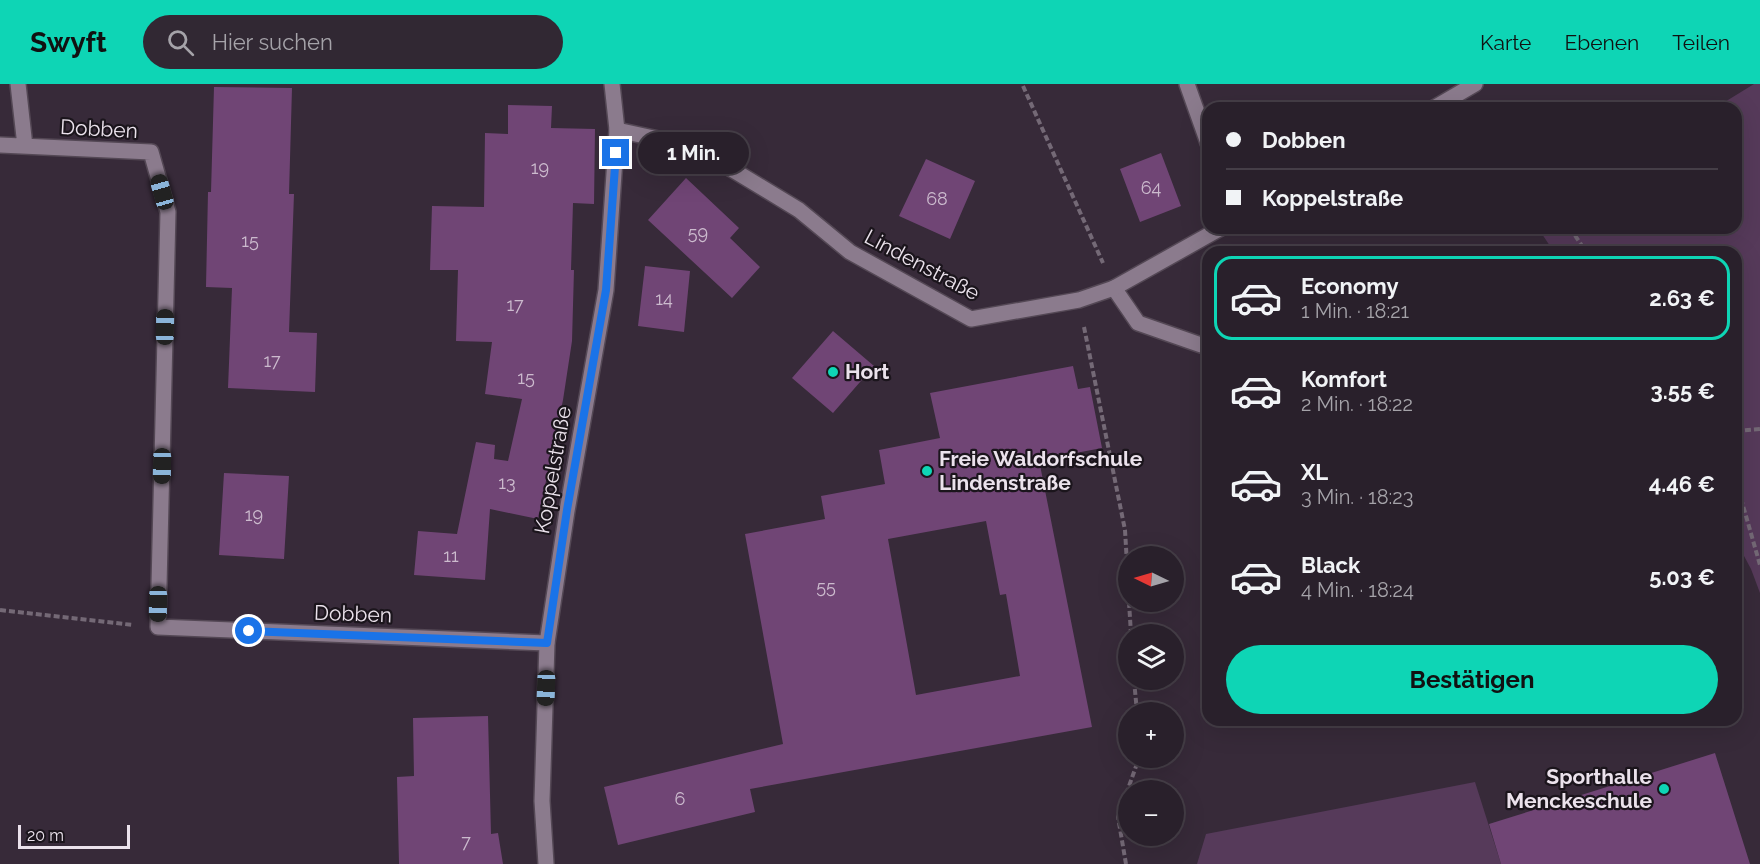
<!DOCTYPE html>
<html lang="de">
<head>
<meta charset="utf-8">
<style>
  body { margin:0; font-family:Raleway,sans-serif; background:#312833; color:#f1f3f6; height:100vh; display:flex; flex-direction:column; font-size:22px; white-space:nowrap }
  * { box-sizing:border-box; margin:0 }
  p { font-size:20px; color:#a5a3a9 }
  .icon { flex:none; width:33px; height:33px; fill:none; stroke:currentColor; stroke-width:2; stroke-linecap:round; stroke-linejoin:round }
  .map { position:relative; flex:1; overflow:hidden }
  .drawer { position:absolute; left:1202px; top:162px; width:540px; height:480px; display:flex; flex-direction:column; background:#29202b; border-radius:18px; box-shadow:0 6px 24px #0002,0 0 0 2px #453e47 }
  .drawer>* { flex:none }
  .hud { position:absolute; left:1202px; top:18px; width:540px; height:132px; border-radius:18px; box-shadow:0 6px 24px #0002,0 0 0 2px #453e47; display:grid; align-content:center; height:132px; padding:0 24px; background:#29202b }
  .needle { width:39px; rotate:275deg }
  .controls { position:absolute; left:1118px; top:462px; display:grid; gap:12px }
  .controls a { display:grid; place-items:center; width:66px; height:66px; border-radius:50%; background:#29202b; box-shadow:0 6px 24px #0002,0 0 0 2px #453e47; font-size:30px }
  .scale { position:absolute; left:18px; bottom:15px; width:112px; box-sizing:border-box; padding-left:6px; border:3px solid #ebe2ec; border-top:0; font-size:16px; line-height:21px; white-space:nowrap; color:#ebe2ec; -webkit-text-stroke:4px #1b151c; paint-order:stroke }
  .end { position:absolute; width:27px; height:27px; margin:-14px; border:8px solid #1a73e8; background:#fff; box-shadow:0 0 0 3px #fff }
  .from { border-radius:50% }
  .bubble { position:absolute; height:42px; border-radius:21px; background:#29202b; box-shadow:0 6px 24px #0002,0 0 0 2px #453e47; font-size:20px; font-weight:700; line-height:42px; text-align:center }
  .car { position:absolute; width:18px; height:36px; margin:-18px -9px; border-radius:8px; box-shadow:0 0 4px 2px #0007; background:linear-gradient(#222 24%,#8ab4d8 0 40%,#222 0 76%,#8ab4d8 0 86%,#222 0) }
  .hud b { display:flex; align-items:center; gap:21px; height:57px; font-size:22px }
  .hud b+b { border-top:2px solid #453e47 }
  .hud i { width:15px; height:15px; background:#f1f3f6 }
  ul { padding:10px 0 0; list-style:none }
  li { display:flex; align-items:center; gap:18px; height:84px; margin:0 12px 9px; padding:0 12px; border:3px solid transparent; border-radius:18px }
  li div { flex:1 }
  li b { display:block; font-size:22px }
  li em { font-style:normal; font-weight:700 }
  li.selected { border-color:#0ed5b5 }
  li>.icon { width:54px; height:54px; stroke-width:1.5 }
  .button { display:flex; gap:12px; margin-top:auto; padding:12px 24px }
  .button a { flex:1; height:69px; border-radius:36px; background:#0ed5b5; color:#111; font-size:24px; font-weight:700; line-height:69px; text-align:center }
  header { display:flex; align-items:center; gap:36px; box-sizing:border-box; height:84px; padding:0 30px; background:#0ed5b5; color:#111 }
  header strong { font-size:28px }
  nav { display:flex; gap:33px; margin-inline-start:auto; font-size:21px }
  .search { width:420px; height:54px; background:#312833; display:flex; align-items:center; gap:15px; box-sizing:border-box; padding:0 21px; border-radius:33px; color:#a5a3a9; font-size:22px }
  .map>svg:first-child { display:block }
  .green { fill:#563a5a }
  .building { fill:#704575; fill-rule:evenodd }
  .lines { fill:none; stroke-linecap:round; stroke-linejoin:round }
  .service-casing { stroke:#544855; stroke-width:18 }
  .minor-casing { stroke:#544855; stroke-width:18 }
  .tertiary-casing { stroke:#544855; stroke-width:18 }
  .path { stroke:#746976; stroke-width:4; stroke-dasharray:6 3; stroke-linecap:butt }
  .service { stroke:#8b7b8d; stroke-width:15 }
  .minor { stroke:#8b7b8d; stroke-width:15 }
  .tertiary { stroke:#8b7b8d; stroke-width:15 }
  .route { stroke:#1a73e8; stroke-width:8 }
  .poi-dot { fill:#0ed5b5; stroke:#1b151c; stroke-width:2 }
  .labels { text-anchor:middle; stroke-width:4.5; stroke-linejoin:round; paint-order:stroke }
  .number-label { font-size:18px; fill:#ccbbce }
  .street-label { font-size:21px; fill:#ebe2ec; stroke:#1b151c }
  .poi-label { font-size:21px; font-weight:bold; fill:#ebe2ec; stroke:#1b151c; text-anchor:start }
</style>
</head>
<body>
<header>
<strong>Swyft</strong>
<div class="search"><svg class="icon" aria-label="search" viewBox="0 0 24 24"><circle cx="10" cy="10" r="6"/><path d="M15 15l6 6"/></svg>Hier suchen</div>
<nav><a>Karte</a><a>Ebenen</a><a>Teilen</a></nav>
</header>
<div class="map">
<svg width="1760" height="780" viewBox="0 0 1760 780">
  <rect width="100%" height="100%" fill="#372a39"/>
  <path class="green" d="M 1754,0 L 1760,0 L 1760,509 L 1751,485 L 1736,457 L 1736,168 L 1554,168 L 1538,144 L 1736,144 L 1736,24 L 1715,24 Z
    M 1475,698 L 1501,780 L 1197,780 L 1206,750 Z"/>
  <path class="building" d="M 214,3 L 292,4 L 289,110 L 294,110 L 289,248 L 317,249 L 315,308 L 228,304 L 232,204 L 206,203 L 208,108 L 211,108 Z
    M 508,21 L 552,22 L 551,44 L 595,45 L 594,120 L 573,119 L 571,186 L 574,186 L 572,257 L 563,316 L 538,435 L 490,425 L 485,496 L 414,491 L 418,447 L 457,450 L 476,358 L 495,361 L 494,375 L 508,377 L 522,315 L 485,310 L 492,258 L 456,257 L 458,186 L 430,186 L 432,122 L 484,123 L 485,49 L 508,50 Z
    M 1161,69 L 1181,122 L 1140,138 L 1120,85 Z
    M 926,75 L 975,97 L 950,155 L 899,132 Z
    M 686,94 L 739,144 L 730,154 L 760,183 L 732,214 L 648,136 Z
    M 645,182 L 690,187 L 684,248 L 638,242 Z
    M 833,247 L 874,282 L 833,329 L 792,294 Z
    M 1073,282 L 1078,305 L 1090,303 L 1102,364 L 1039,376 L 1092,643 L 750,705 L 755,728 L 618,761 L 604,703 L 783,660 L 745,450 L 825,435 L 821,412 L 885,400 L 879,366 L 940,354 L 930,309 ZM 986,437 L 1000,511 L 1006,510 L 1020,592 L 916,611 L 888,455 Z
    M 224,389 L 289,392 L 284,475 L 219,471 Z
    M 488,632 L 491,750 L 498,749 L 503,780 L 399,780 L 397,693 L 414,692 L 413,634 Z
    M 1715,669 L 1750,780 L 1501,780 L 1489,740 Z"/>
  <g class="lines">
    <defs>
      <path id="service" d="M 1114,204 L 1138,239 L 1201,261 L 1208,260"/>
      <path id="minor" d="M 18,0 L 25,62
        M 1187,0 L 1208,59
        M 1434,24 L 1475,0
        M 617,46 L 695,63 L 799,126 L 850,168 L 971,235 L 1079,216 L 1114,204 L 1221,144
        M 0,61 L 151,68 L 168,128 L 158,543 L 547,559"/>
      <path id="tertiary" d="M 546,780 L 542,717 L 547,559 L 567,427 L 606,206 L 617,46 L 612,0"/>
    </defs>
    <use href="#service" class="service-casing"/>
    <use href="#minor" class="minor-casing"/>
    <use href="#tertiary" class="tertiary-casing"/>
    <path class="path" d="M 1023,2 L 1103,179
      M 1570,144 L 1586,168
      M 1084,243 L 1125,446 L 1128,497
      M 1736,347 L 1760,345
      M 1736,397 L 1760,481
      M 1129,518 L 1131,550
      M 0,526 L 133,541
      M 1134,596 L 1137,628
      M 1126,780 L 1118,733 L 1139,674"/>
    <use href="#service" class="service"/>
    <use href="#minor" class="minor"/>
    <use href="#tertiary" class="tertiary"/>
  </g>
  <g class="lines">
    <path class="route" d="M 249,547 L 547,559 L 567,426 L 606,206 L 616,69"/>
  </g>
  <g class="poi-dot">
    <circle cx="833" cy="288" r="6"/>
    <circle cx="927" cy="387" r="6"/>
    <circle cx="1664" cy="705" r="6"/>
  </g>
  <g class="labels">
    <g class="number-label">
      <text x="540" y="90">19</text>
      <text x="1151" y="110">64</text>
      <text x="937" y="121">68</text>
      <text x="698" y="155">59</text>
      <text x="250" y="163">15</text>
      <text x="664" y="221">14</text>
      <text x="515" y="227">17</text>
      <text x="272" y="283">17</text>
      <text x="526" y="300">15</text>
      <text x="507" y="405">13</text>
      <text x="254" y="437">19</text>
      <text x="451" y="478">11</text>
      <text x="826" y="509">55</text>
      <text x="680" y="721">6</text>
      <text x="466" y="764">7</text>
    </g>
    <g class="street-label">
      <text transform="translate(99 45) rotate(3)" y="7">Dobben</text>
      <text transform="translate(922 181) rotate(28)" y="7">Lindenstraße</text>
      <text transform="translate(553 386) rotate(-80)" y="7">Koppelstraße</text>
      <text transform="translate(353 530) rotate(2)" y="7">Dobben</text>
    </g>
    <g class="poi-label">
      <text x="845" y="295">Hort</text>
      <text x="939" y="382">Freie Waldorfschule<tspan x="939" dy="24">Lindenstraße</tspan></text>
      <text x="1652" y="700" text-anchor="end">Sporthalle<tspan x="1652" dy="24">Menckeschule</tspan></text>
    </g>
  </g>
</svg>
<div class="controls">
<a><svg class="needle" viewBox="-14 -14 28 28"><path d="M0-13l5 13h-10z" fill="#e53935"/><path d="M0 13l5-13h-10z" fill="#a5a3a9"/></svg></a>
<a><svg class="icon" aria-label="layers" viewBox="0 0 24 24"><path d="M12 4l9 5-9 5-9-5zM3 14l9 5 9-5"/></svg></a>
<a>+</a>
<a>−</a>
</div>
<div class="scale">20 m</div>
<i class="end from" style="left:249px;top:547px"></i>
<i class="end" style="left:616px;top:69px"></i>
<div class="bubble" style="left:638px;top:48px;width:111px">1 Min.</div>
<i class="car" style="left:162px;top:108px;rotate:344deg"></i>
<i class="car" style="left:165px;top:243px;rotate:1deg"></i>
<i class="car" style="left:162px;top:382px;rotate:181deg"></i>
<i class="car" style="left:158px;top:520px;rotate:181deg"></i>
<i class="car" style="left:546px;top:604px;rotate:182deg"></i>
<div class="hud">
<b><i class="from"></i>Dobben</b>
<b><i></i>Koppelstraße</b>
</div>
<section class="drawer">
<ul>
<li class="selected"><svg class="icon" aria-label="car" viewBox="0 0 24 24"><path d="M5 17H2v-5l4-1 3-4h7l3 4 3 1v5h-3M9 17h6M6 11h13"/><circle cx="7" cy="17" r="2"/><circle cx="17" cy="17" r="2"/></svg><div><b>Economy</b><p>1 Min. · 18:21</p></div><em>2.63 €</em></li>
<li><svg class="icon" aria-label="car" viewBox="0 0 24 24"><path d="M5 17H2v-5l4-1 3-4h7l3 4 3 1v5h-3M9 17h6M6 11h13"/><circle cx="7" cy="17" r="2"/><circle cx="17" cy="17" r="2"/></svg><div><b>Komfort</b><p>2 Min. · 18:22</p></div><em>3.55 €</em></li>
<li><svg class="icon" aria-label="car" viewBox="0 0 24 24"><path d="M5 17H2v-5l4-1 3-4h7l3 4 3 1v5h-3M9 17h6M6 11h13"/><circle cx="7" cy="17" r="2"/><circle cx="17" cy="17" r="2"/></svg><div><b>XL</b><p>3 Min. · 18:23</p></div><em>4.46 €</em></li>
<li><svg class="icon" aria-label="car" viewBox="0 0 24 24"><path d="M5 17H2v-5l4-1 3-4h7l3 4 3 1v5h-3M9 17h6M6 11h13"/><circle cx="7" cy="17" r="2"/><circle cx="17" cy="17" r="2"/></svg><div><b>Black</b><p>4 Min. · 18:24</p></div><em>5.03 €</em></li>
</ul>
<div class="button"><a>Bestätigen</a></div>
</section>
</div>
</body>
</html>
